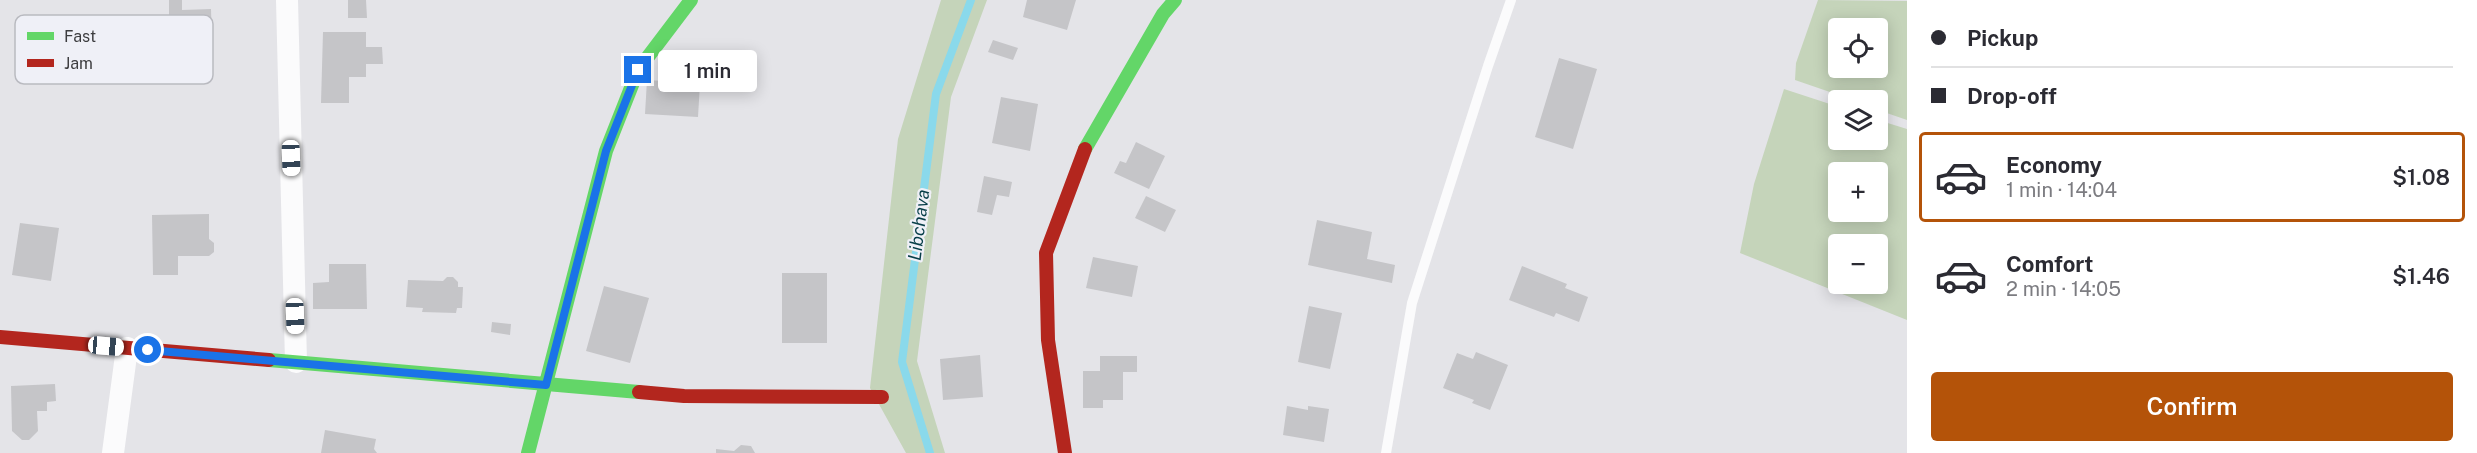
<!DOCTYPE html>
<html lang="en">
<head>
<meta charset="utf-8">
<style>
  body { margin:0; font-family:"Public Sans",sans-serif; background:#f2f2f3; color:#2b2b33; height:100vh; display:flex; flex-direction:column; font-size:22px; white-space:nowrap }
  * { box-sizing:border-box; margin:0 }
  p { font-size:20px; color:#7c7c81 }
  .icon { flex:none; width:33px; height:33px; fill:none; stroke:currentColor; stroke-width:2; stroke-linecap:round; stroke-linejoin:round }
  .map { position:relative; flex:1; overflow:hidden }
  .drawer { display:flex; flex-direction:column; background:#fff; width:570px }
  .drawer>* { flex:none }
  .banner { display:grid; align-content:center; height:132px; padding:0 24px; background:#fff }
  .tools { position:absolute; left:1828px; top:18px; display:grid; gap:12px }
  .tools a { display:grid; place-items:center; width:60px; height:60px; border-radius:6px; background:#fff; box-shadow:0 3px 15px #0003; font-size:30px }
  .end { position:absolute; width:27px; height:27px; margin:-14px; border:8px solid #1a73e8; background:#fff; box-shadow:0 0 0 3px #fff }
  .from { border-radius:50% }
  .bubble { position:absolute; height:42px; border-radius:6px; background:#fff; box-shadow:0 3px 15px #0003; font-size:20px; font-weight:600; line-height:42px; text-align:center }
  .car { position:absolute; width:18px; height:36px; margin:-18px -9px; border-radius:8px; box-shadow:0 0 4px 2px #0007; background:linear-gradient(#fff 24%,#345 0 40%,#fff 0 76%,#345 0 86%,#fff 0) }
  .banner b { display:flex; align-items:center; gap:21px; height:57px; font-size:22px }
  .banner b+b { border-top:2px solid #e1e1e2 }
  .banner i { width:15px; height:15px; background:#2b2b33 }
  ul { padding:0; list-style:none }
  li { display:flex; align-items:center; gap:18px; height:90px; margin:0 12px 9px; padding:0 12px; border:3px solid transparent; border-radius:6px }
  li div { flex:1 }
  li b { display:block; font-size:22px }
  li em { font-style:normal; font-weight:600 }
  li.selected { border-color:#b45309 }
  li>.icon { width:54px; height:54px; stroke-width:1.5 }
  .button { display:flex; gap:12px; margin-top:auto; padding:12px 24px }
  .button a { flex:1; height:69px; border-radius:6px; background:#b45309; color:#fff; font-size:24px; font-weight:600; line-height:69px; text-align:center }
  main { display:flex; flex:1; min-height:0 }
  .map>svg:first-child { display:block }
  .green { fill:#c5d4ba; fill-rule:evenodd }
  .lines { fill:none; stroke-linecap:round; stroke-linejoin:round }
  .stream { stroke:#8ad9eb; stroke-width:8 }
  .building { fill:#c5c5c8 }
  .lane { stroke:#fbfbfc; stroke-width:10 }
  .street { stroke:#fbfbfc; stroke-width:22 }
  .fast { stroke:#63d668; stroke-width:14 }
  .jam { stroke:#b3261e; stroke-width:14 }
  .route { stroke:#1a73e8; stroke-width:8 }
  .labels { text-anchor:middle; stroke-width:4.5; stroke-linejoin:round; paint-order:stroke }
  .water-label { font-size:18px; font-style:italic; fill:#073e48; stroke:#eff0f7 }
  .key { fill:#eff0f7; stroke:#b9bac0; stroke-width:1.5 }
  .key-label { font-size:16px; fill:#3c3c3f }
</style>
</head>
<body>
<main>
<div class="map">
<svg width="1907" height="453" viewBox="0 0 1907 453">
  <rect width="100%" height="100%" fill="#e4e4e8"/>
  <path class="green" d="M 941,0 L 987,0 L 951,97 L 917,361 L 945,453 L 906,453 L 870,388 L 898,139 Z
    M 1818,0 L 1907,1 L 1907,120 L 1878,110 L 1878,100 L 1853,100 L 1795,80 L 1796,63 ZM 1839,28 L 1878,28 L 1878,68 L 1839,68 Z
    M 1784,89 L 1839,107 L 1839,140 L 1878,140 L 1878,120 L 1907,129 L 1907,320 L 1740,253 L 1754,184 ZM 1839,172 L 1878,172 L 1878,212 L 1839,212 ZM 1839,244 L 1878,244 L 1878,284 L 1839,284 Z"/>
  <g class="lines">
    <path class="stream" d="M 930,453 L 902,362 L 936,94 L 971,0"/>
  </g>
  <path class="building" d="M 169,0 L 182,0 L 182,10 L 211,9 L 212,44 L 169,45 Z
    M 348,0 L 366,0 L 367,18 L 348,18 Z
    M 1027,0 L 1076,0 L 1067,30 L 1023,17 Z
    M 323,32 L 366,32 L 366,47 L 382,47 L 383,64 L 366,64 L 366,77 L 349,77 L 349,103 L 321,103 Z
    M 993,40 L 1018,48 L 1013,60 L 988,52 Z
    M 1559,58 L 1597,69 L 1573,149 L 1535,137 Z
    M 647,80 L 700,83 L 698,117 L 645,114 Z
    M 1001,97 L 1038,104 L 1030,151 L 992,143 Z
    M 1136,142 L 1165,156 L 1149,189 L 1114,173 L 1120,161 L 1126,163 Z
    M 984,176 L 1012,182 L 1009,197 L 997,195 L 992,215 L 977,212 Z
    M 1146,196 L 1176,210 L 1165,232 L 1135,218 Z
    M 209,214 L 209,239 L 214,243 L 214,252 L 209,256 L 178,256 L 178,275 L 153,275 L 152,215 Z
    M 1317,220 L 1372,232 L 1367,259 L 1395,265 L 1392,283 L 1308,265 Z
    M 20,223 L 59,228 L 51,281 L 12,275 Z
    M 1093,257 L 1138,266 L 1132,297 L 1086,288 Z
    M 329,264 L 366,264 L 367,309 L 313,309 L 313,283 L 329,282 Z
    M 1522,266 L 1567,284 L 1565,288 L 1588,297 L 1579,322 L 1556,313 L 1554,317 L 1509,300 Z
    M 782,273 L 827,273 L 827,343 L 782,343 Z
    M 447,277 L 453,277 L 458,282 L 458,287 L 463,287 L 462,308 L 457,308 L 456,313 L 422,312 L 423,308 L 406,307 L 408,280 L 443,281 Z
    M 604,286 L 649,298 L 630,363 L 586,351 Z
    M 1309,306 L 1342,313 L 1330,369 L 1298,362 Z
    M 492,322 L 511,324 L 510,335 L 491,332 Z
    M 1476,352 L 1508,365 L 1490,410 L 1472,403 L 1474,400 L 1443,388 L 1457,353 L 1473,359 Z
    M 980,355 L 983,397 L 943,400 L 940,359 Z
    M 1100,356 L 1137,356 L 1137,372 L 1123,372 L 1123,400 L 1103,400 L 1103,408 L 1083,408 L 1083,371 L 1100,371 Z
    M 55,384 L 56,401 L 47,402 L 47,411 L 37,411 L 38,431 L 29,440 L 22,440 L 12,431 L 11,386 Z
    M 1287,406 L 1308,410 L 1308,406 L 1329,409 L 1324,442 L 1283,435 Z
    M 325,430 L 376,439 L 374,449 L 377,453 L 321,453 Z
    M 741,445 L 751,446 L 755,453 L 716,453 L 716,449 L 734,451 Z"/>
  <g class="lines">
    <path class="lane" d="M 1386,453 L 1412,303 L 1488,66 L 1511,0"/>
    <path class="street" d="M 287,0 L 296,362
      M 113,453 L 127,348"/>
    <path class="fast" d="M 1085,149 L 1163,14 L 1175,0
      M 269,360 L 639,392
      M 528,453 L 606,151 L 638,70 L 691,0"/>
    <path class="jam" d="M 0,337 L 269,360
      M 639,392 L 684,396 L 882,397
      M 1065,453 L 1048,340 L 1046,253 L 1085,149"/>
  </g>
  <g class="lines">
    <path class="route" d="M 148,350 L 546,385 L 606,151 L 638,70"/>
  </g>
  <g class="labels">
    <g class="water-label">
      <text transform="translate(919 225) rotate(-83)" y="6">Libchava</text>
    </g>
  </g>
  <rect x="15" y="15" width="198" height="69" rx="9" class="key"/>
  <rect x="27" y="32" width="27" height="8" fill="#63d668"/>
  <rect x="27" y="59" width="27" height="8" fill="#b3261e"/>
  <g class="key-label">
    <text x="64" y="42">Fast</text>
    <text x="64" y="69">Jam</text>
  </g>
</svg>
<div class="tools">
<a><svg class="icon" aria-label="locate" viewBox="0 0 24 24"><circle cx="12" cy="12" r="6"/><path d="M12 2v4M12 18v4M2 12h4M18 12h4"/></svg></a>
<a><svg class="icon" aria-label="layers" viewBox="0 0 24 24"><path d="M12 4l9 5-9 5-9-5zM3 14l9 5 9-5"/></svg></a>
<a>+</a>
<a>−</a>
</div>
<i class="end from" style="left:148px;top:350px"></i>
<i class="end" style="left:638px;top:70px"></i>
<div class="bubble" style="left:658px;top:50px;width:99px">1 min</div>
<i class="car" style="left:291px;top:158px;rotate:178deg"></i>
<i class="car" style="left:295px;top:316px;rotate:178deg"></i>
<i class="car" style="left:106px;top:346px;rotate:95deg"></i>
</div>
<section class="drawer">
<div class="banner">
<b><i class="from"></i>Pickup</b>
<b><i></i>Drop-off</b>
</div>
<ul>
<li class="selected"><svg class="icon" aria-label="car" viewBox="0 0 24 24"><path d="M5 17H2v-5l4-1 3-4h7l3 4 3 1v5h-3M9 17h6M6 11h13"/><circle cx="7" cy="17" r="2"/><circle cx="17" cy="17" r="2"/></svg><div><b>Economy</b><p>1 min · 14:04</p></div><em>$1.08</em></li>
<li><svg class="icon" aria-label="car" viewBox="0 0 24 24"><path d="M5 17H2v-5l4-1 3-4h7l3 4 3 1v5h-3M9 17h6M6 11h13"/><circle cx="7" cy="17" r="2"/><circle cx="17" cy="17" r="2"/></svg><div><b>Comfort</b><p>2 min · 14:05</p></div><em>$1.46</em></li>
</ul>
<div class="button"><a>Confirm</a></div>
</section>
</main>
</body>
</html>
